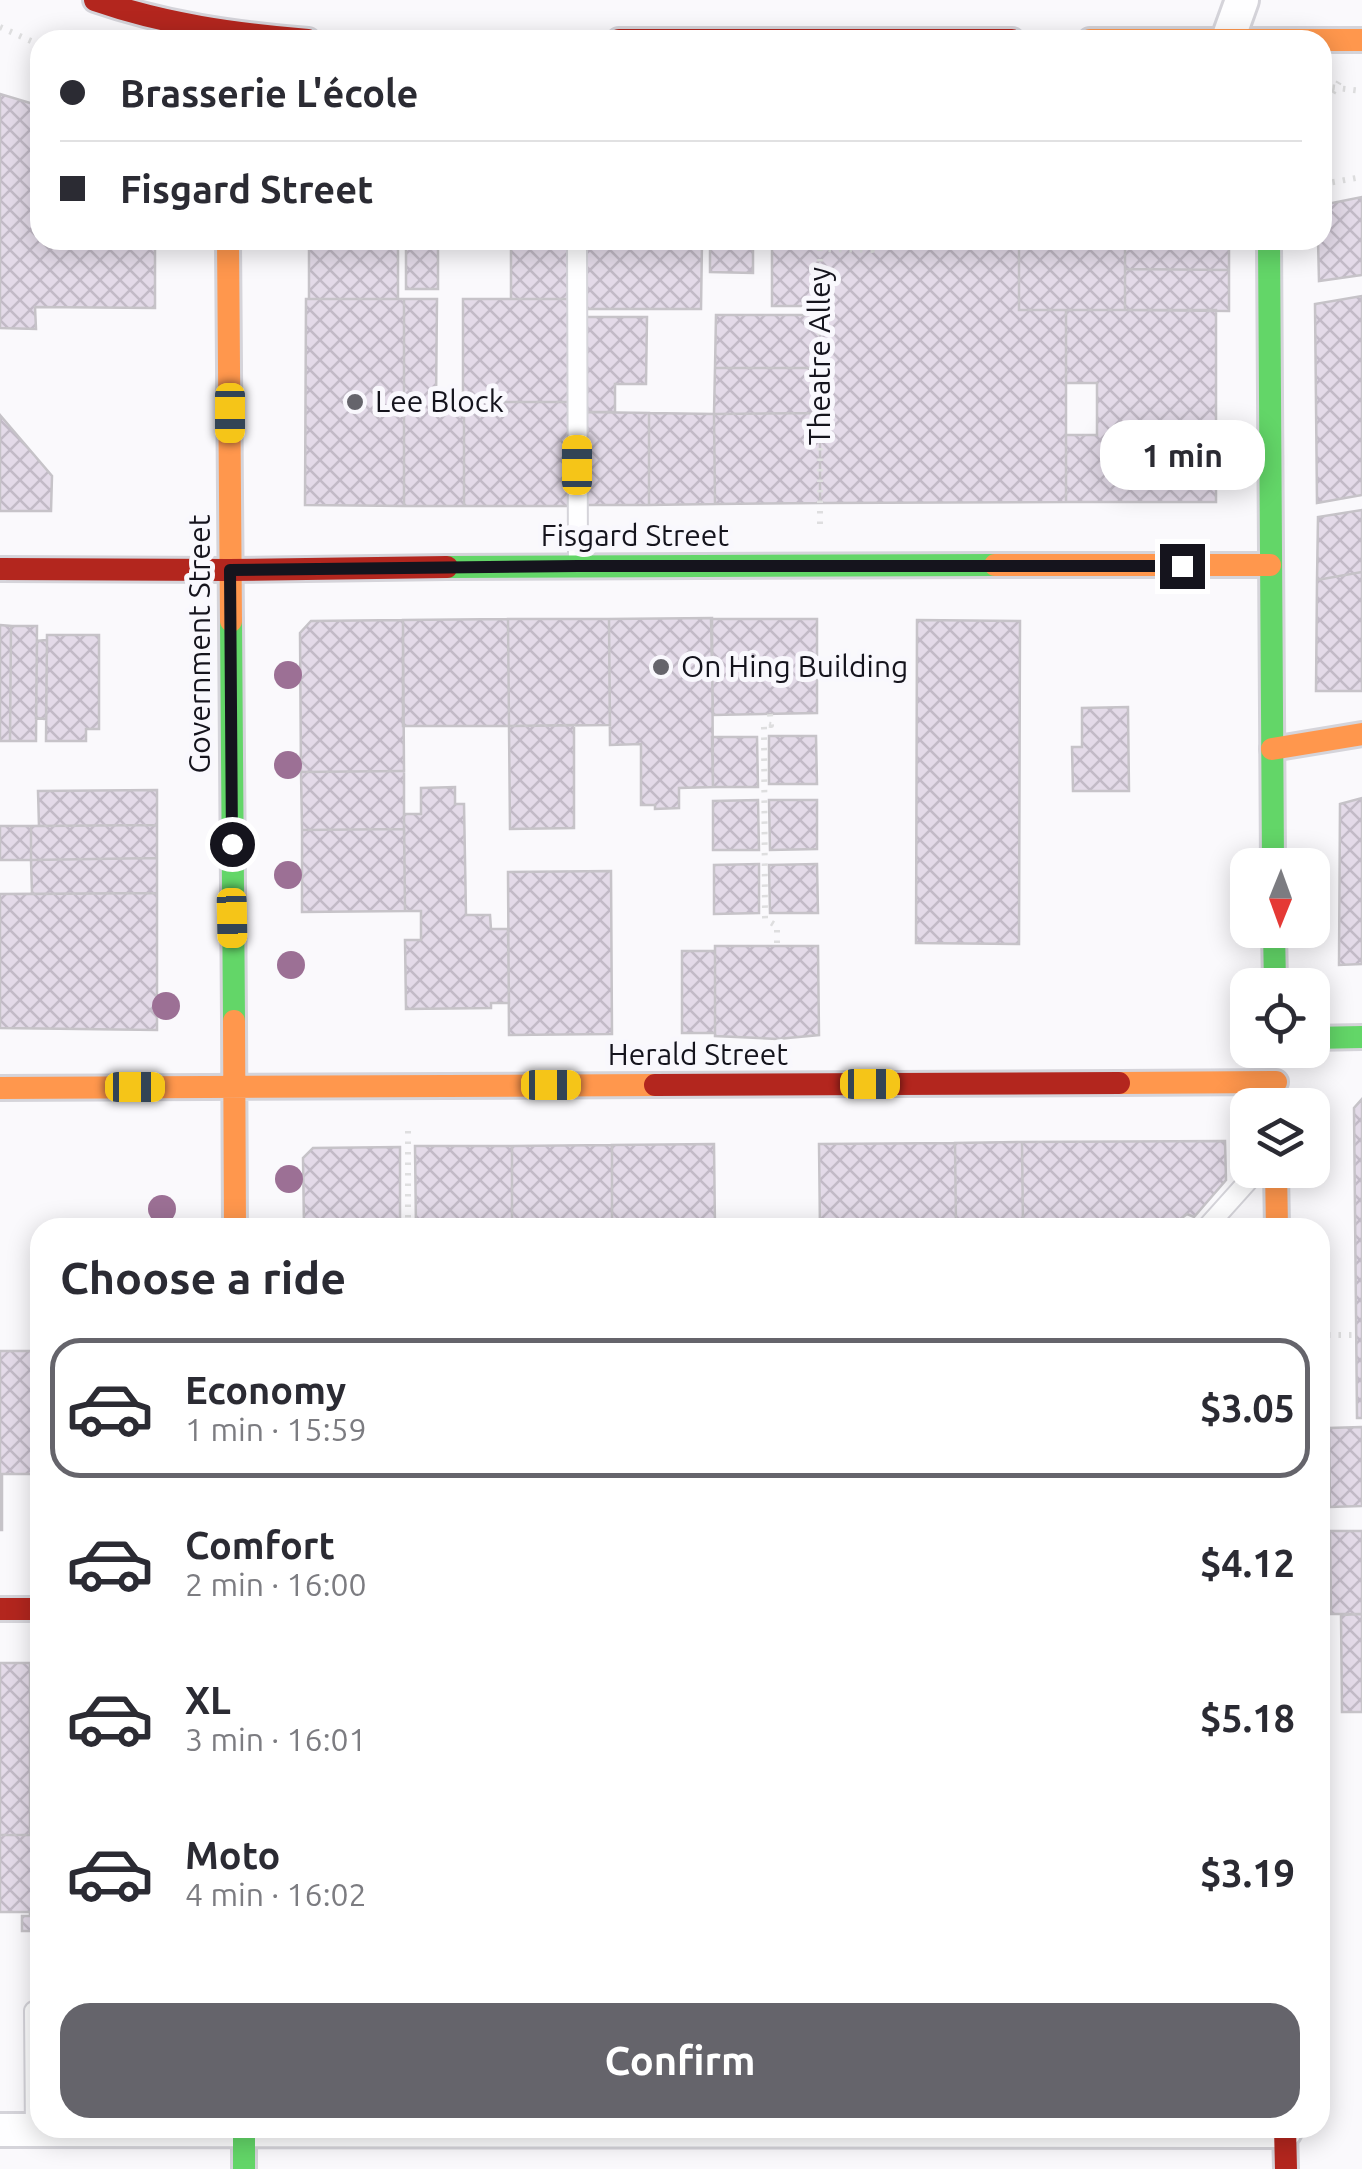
<!DOCTYPE html>
<html lang="en">
<head>
<meta charset="utf-8">
<style>
  body { margin:0; font-family:Ubuntu,sans-serif; background:#f7f7f7; color:#2b2b33; height:100vh; display:flex; flex-direction:column; font-size:38px; white-space:nowrap }
  * { box-sizing:border-box; margin:0 }
  p { font-size:32px; color:#7c7c81 }
  .icon { flex:none; width:55px; height:55px; fill:none; stroke:currentColor; stroke-width:2; stroke-linecap:round; stroke-linejoin:round }
  .map { position:relative; flex:1; overflow:hidden }
  .panel { position:absolute; left:30px; top:1218px; width:1300px; height:920px; display:flex; flex-direction:column; background:#fff; border-radius:30px; box-shadow:0 5px 25px #0003 }
  .panel>* { flex:none }
  .top-card { position:absolute; left:30px; top:30px; width:1302px; height:220px; border-radius:30px; box-shadow:0 5px 25px #0003; display:grid; align-content:center; height:220px; padding:0 30px; background:#fff }
  .needle { width:65px; rotate:181deg }
  .controls { position:absolute; left:1230px; top:848px; display:grid; gap:20px }
  .controls a { display:grid; place-items:center; width:100px; height:100px; border-radius:20px; background:#fff; box-shadow:0 5px 25px #0003; font-size:50px }
  .end { position:absolute; width:45px; height:45px; margin:-22px; border:12px solid #15141d; background:#fff; box-shadow:0 0 0 5px #fff }
  .from { border-radius:50% }
  .bubble { position:absolute; height:70px; border-radius:30px; background:#fff; box-shadow:0 5px 25px #0003; font-size:32px; font-weight:700; line-height:70px; text-align:center }
  .car { position:absolute; width:30px; height:60px; margin:-30px -15px; border-radius:12px; box-shadow:0 0 8px 2px #0007; background:linear-gradient(#f5c518 24%,#345 0 40%,#f5c518 0 76%,#345 0 86%,#f5c518 0) }
  .top-card b { display:flex; align-items:center; gap:35px; height:95px; font-size:38px }
  .top-card b+b { border-top:2px solid #e1e1e2 }
  .top-card i { width:25px; height:25px; background:#2b2b33 }
  ul { padding:0; list-style:none }
  li { display:flex; align-items:center; gap:30px; height:140px; margin:0 20px 15px; padding:0 10px; border:5px solid transparent; border-radius:30px }
  li div { flex:1 }
  li b { display:block; font-size:38px }
  li em { font-style:normal; font-weight:700 }
  li.current { border-color:#65646b }
  li>.icon { width:90px; height:90px; stroke-width:1.5 }
  h2 { padding:0 30px; font-size:45px; line-height:120px }
  .cta { display:flex; gap:20px; margin-top:auto; padding:20px 30px }
  .cta a { flex:1; height:115px; border-radius:30px; background:#65646b; color:#fff; font-size:40px; font-weight:700; line-height:115px; text-align:center }
  .map>svg:first-child { display:block }
  .building { fill:url(#building-cross-hatch); stroke:#c6c3c8; stroke-width:2.5 }
  .lines { fill:none; stroke-linecap:round; stroke-linejoin:round }
  .lane-casing { stroke:#d5d4da; stroke-width:22 }
  .street-casing { stroke:#d5d4da; stroke-width:38 }
  .fast-casing { stroke:#d5d4da; stroke-width:28 }
  .slow-casing { stroke:#d5d4da; stroke-width:28 }
  .jam-casing { stroke:#d5d4da; stroke-width:28 }
  .path { stroke:#dededf; stroke-width:6; stroke-dasharray:2.5 8; stroke-linecap:butt }
  .lane { stroke:#fefeff; stroke-width:18 }
  .street { stroke:#fefeff; stroke-width:32 }
  .fast { stroke:#63d668; stroke-width:22 }
  .slow { stroke:#ff974d; stroke-width:22 }
  .jam { stroke:#b3261e; stroke-width:22 }
  .tree { fill:#9c7095 }
  .route { stroke:#15141d; stroke-width:12 }
  .poi-dot { fill:#65646b; stroke:#f9f8fd; stroke-width:4 }
  .labels { text-anchor:middle; stroke-width:10; stroke-linejoin:round; paint-order:stroke }
  .street-label { font-size:30px; fill:#15141d; stroke:#f9f8fd }
  .poi-label { font-size:30px; fill:#15141d; stroke:#f9f8fd; text-anchor:start }
</style>
</head>
<body>
<div class="map">
<svg width="1362" height="2169" viewBox="0 0 1362 2169">
  <defs>
    <pattern id="building-cross-hatch" width="8" height="8" patternUnits="userSpaceOnUse" patternTransform="scale(2.5)"><rect width="8" height="8" fill="#e3dae8"/><path d="M0 0l8 8M0 8l8-8" fill="none" stroke="#c2bac7"/></pattern>
  </defs>
  <rect width="100%" height="100%" fill="#faf9fc"/>
  <path class="building" d="M 0,94 L 40,106 L 40,240 L 155,240 L 155,308 L 35,307 L 36,329 L 0,328 Z
    M 1362,197 L 1362,275 L 1319,281 L 1318,240 L 1322,240 L 1322,205 Z
    M 309,240 L 398,240 L 398,299 L 309,299 Z
    M 406,240 L 438,240 L 438,289 L 406,289 Z
    M 585,240 L 702,240 L 702,242 L 585,241 Z
    M 710,240 L 753,240 L 753,273 L 710,272 Z
    M 772,240 L 1019,240 L 1019,310 L 1066,310 L 1066,502 L 820,503 L 820,306 L 772,306 Z
    M 1019,240 L 1125,240 L 1125,310 L 1019,310 Z
    M 1125,240 L 1229,240 L 1229,270 L 1125,269 Z
    M 511,241 L 573,242 L 573,299 L 511,299 Z
    M 585,241 L 702,242 L 701,309 L 585,309 Z
    M 1125,269 L 1229,270 L 1229,311 L 1125,310 Z
    M 1362,296 L 1362,495 L 1317,503 L 1315,304 Z
    M 306,299 L 404,299 L 404,506 L 305,505 Z
    M 404,299 L 437,299 L 436,402 L 464,402 L 464,506 L 404,506 Z
    M 463,299 L 573,299 L 573,402 L 463,402 Z
    M 1066,310 L 1216,310 L 1216,502 L 1066,502 L 1066,435 L 1097,435 L 1097,383 L 1066,383 Z
    M 716,315 L 820,315 L 820,368 L 715,368 Z
    M 584,317 L 647,317 L 646,384 L 615,384 L 615,412 L 583,412 Z
    M 715,368 L 820,368 L 820,413 L 714,414 Z
    M 464,402 L 573,402 L 573,506 L 464,506 Z
    M 583,412 L 649,413 L 649,505 L 582,505 Z
    M 649,413 L 714,414 L 715,504 L 649,505 Z
    M 820,413 L 820,503 L 715,504 L 714,414 Z
    M 0,415 L 52,476 L 51,511 L 0,511 Z
    M 1362,510 L 1362,572 L 1317,580 L 1318,517 Z
    M 1362,572 L 1362,691 L 1316,691 L 1317,580 Z
    M 712,618 L 713,787 L 679,788 L 679,808 L 655,809 L 655,805 L 641,805 L 641,744 L 610,745 L 609,619 Z
    M 508,619 L 609,619 L 610,725 L 509,726 Z
    M 508,619 L 509,726 L 403,726 L 403,620 Z
    M 711,619 L 817,619 L 817,713 L 713,715 Z
    M 403,620 L 404,771 L 301,772 L 300,633 L 311,621 Z
    M 917,620 L 1020,621 L 1019,944 L 916,943 Z
    M 0,625 L 11,626 L 10,741 L 0,741 Z
    M 11,626 L 37,626 L 36,741 L 10,741 Z
    M 47,635 L 99,635 L 99,729 L 86,729 L 86,741 L 46,741 Z
    M 47,640 L 46,719 L 36,718 L 37,641 Z
    M 1128,707 L 1129,791 L 1073,791 L 1072,747 L 1082,747 L 1082,708 Z
    M 574,725 L 574,828 L 510,829 L 509,726 Z
    M 769,736 L 816,736 L 817,784 L 769,784 Z
    M 712,737 L 757,737 L 758,787 L 713,787 Z
    M 404,771 L 404,829 L 302,830 L 301,772 Z
    M 455,787 L 455,804 L 464,804 L 466,915 L 490,915 L 491,929 L 508,929 L 509,1003 L 491,1003 L 491,1008 L 406,1009 L 405,940 L 421,940 L 421,911 L 405,911 L 404,814 L 421,814 L 421,788 Z
    M 157,790 L 157,825 L 39,826 L 38,791 Z
    M 1362,798 L 1362,964 L 1339,965 L 1340,804 Z
    M 758,800 L 759,850 L 713,850 L 713,801 Z
    M 769,800 L 817,800 L 817,849 L 770,850 Z
    M 157,825 L 157,858 L 31,860 L 31,826 Z
    M 0,826 L 31,826 L 31,860 L 0,860 Z
    M 404,829 L 405,911 L 302,912 L 302,830 Z
    M 157,858 L 157,893 L 32,894 L 31,860 Z
    M 759,864 L 759,913 L 714,914 L 714,865 Z
    M 817,864 L 818,913 L 770,913 L 769,865 Z
    M 611,871 L 612,1034 L 509,1035 L 508,872 Z
    M 157,893 L 157,1030 L 0,1028 L 0,894 Z
    M 715,946 L 818,946 L 819,1035 L 777,1039 L 715,1036 Z
    M 682,951 L 715,951 L 715,1033 L 682,1033 Z
    M 1362,1099 L 1362,1418 L 1357,1418 L 1354,1108 Z
    M 1225,1141 L 1226,1180 L 1194,1217 L 1187,1214 L 1169,1228 L 1023,1228 L 1022,1142 Z
    M 1022,1142 L 1023,1228 L 956,1228 L 955,1143 Z
    M 955,1143 L 956,1228 L 820,1228 L 819,1144 Z
    M 714,1144 L 715,1228 L 612,1228 L 612,1145 Z
    M 612,1145 L 612,1228 L 574,1228 L 574,1221 L 542,1221 L 542,1228 L 512,1228 L 512,1146 Z
    M 415,1146 L 512,1146 L 512,1228 L 416,1228 Z
    M 400,1147 L 400,1228 L 304,1228 L 303,1158 L 313,1148 Z
    M 0,1351 L 40,1351 L 40,1474 L 2,1474 L 2,1530 L 0,1530 Z
    M 1362,1427 L 1362,1506 L 1330,1507 L 1329,1428 Z
    M 1330,1531 L 1362,1531 L 1362,1614 L 1331,1614 Z
    M 1362,1614 L 1362,1712 L 1342,1712 L 1341,1615 Z
    M 0,1663 L 30,1663 L 30,1835 L 0,1835 Z
    M 30,1705 L 40,1705 L 40,1768 L 30,1768 Z
    M 30,1768 L 40,1768 L 40,1931 L 22,1931 L 22,1916 L 30,1916 L 30,1912 L 0,1912 L 0,1835 L 30,1835 Z"/>
  <g class="lines">
    <defs>
      <path id="lane" d="M 577,240 L 578,564
        M 1206,1228 L 1258,1170
        M 34,2011 L 35,2130"/>
      <path id="street" d="M 1228,39 L 1242,0
        M 0,2130 L 1285,2131"/>
      <path id="fast" d="M 1269,240 L 1273,865
        M 447,567 L 995,565
        M 231,621 L 234,1021
        M 1274,930 L 1275,985
        M 1312,1038 L 1362,1037
        M 244,2128 L 244,2169"/>
      <path id="slow" d="M 1090,40 L 1362,40
        M 228,240 L 231,621
        M 995,565 L 1270,565
        M 1272,749 L 1362,734
        M 234,1021 L 235,1228
        M 1119,1083 L 1276,1082
        M 0,1088 L 655,1085
        M 1276,1170 L 1277,1228"/>
      <path id="jam" d="M 95,0 C 164,24 235,34 308,40
        M 619,40 L 1012,40
        M 0,569 L 229,570 L 447,567
        M 655,1085 L 1119,1083
        M 0,1609 L 40,1609
        M 1285,2128 L 1286,2169"/>
    </defs>
    <use href="#lane" class="lane-casing"/>
    <use href="#street" class="street-casing"/>
    <use href="#fast" class="fast-casing"/>
    <use href="#slow" class="slow-casing"/>
    <use href="#jam" class="jam-casing"/>
    <path class="path" d="M 0,27 L 40,45
      M 1322,86 L 1362,91
      M 1322,111 L 1339,82
      M 1322,184 L 1362,177
      M 820,524 L 820,249 L 872,250 L 872,240
      M 770,714 L 771,725 L 764,724 L 765,919 L 777,926 L 777,946
      M 408,1228 L 408,1131
      M 1328,1335 L 1356,1335"/>
    <use href="#lane" class="lane"/>
    <use href="#street" class="street"/>
    <use href="#fast" class="fast"/>
    <use href="#slow" class="slow"/>
    <use href="#jam" class="jam"/>
  </g>
  <g class="tree">
    <circle cx="288" cy="675" r="14"/>
    <circle cx="288" cy="765" r="14"/>
    <circle cx="288" cy="875" r="14"/>
    <circle cx="291" cy="965" r="14"/>
    <circle cx="166" cy="1006" r="14"/>
    <circle cx="289" cy="1179" r="14"/>
    <circle cx="162" cy="1209" r="14"/>
  </g>
  <g class="lines">
    <path class="route" d="M 232,844 L 230,570 L 578,566 L 1182,566"/>
  </g>
  <g class="poi-dot">
    <circle cx="355" cy="402" r="10"/>
    <circle cx="661" cy="667" r="10"/>
  </g>
  <g class="labels">
    <g class="street-label">
      <text transform="translate(820 356) rotate(-90)" y="10">Theatre Alley</text>
      <text x="635" y="546">Fisgard Street</text>
      <text transform="translate(200 644) rotate(-90)" y="10">Government Street</text>
      <text x="698" y="1065">Herald Street</text>
    </g>
    <g class="poi-label">
      <text x="375" y="412">Lee Block</text>
      <text x="681" y="677">On Hing Building</text>
    </g>
  </g>
</svg>
<div class="controls">
<a><svg class="needle" viewBox="-14 -14 28 28"><path d="M0-13l5 13h-10z" fill="#e53935"/><path d="M0 13l5-13h-10z" fill="#7c7c81"/></svg></a>
<a><svg class="icon" aria-label="locate" viewBox="0 0 24 24"><circle cx="12" cy="12" r="6"/><path d="M12 2v4M12 18v4M2 12h4M18 12h4"/></svg></a>
<a><svg class="icon" aria-label="layers" viewBox="0 0 24 24"><path d="M12 4l9 5-9 5-9-5zM3 14l9 5 9-5"/></svg></a>
</div>
<i class="end from" style="left:232px;top:844px"></i>
<i class="end" style="left:1182px;top:566px"></i>
<div class="bubble" style="left:1100px;top:420px;width:165px">1 min</div>
<i class="car" style="left:230px;top:413px;rotate:180deg"></i>
<i class="car" style="left:577px;top:465px;rotate:0deg"></i>
<i class="car" style="left:232px;top:918px;rotate:179deg"></i>
<i class="car" style="left:870px;top:1084px;rotate:90deg"></i>
<i class="car" style="left:551px;top:1085px;rotate:90deg"></i>
<i class="car" style="left:135px;top:1087px;rotate:90deg"></i>
<div class="top-card">
<b><i class="from"></i>Brasserie L'école</b>
<b><i></i>Fisgard Street</b>
</div>
<section class="panel">
<h2>Choose a ride</h2>
<ul>
<li class="current"><svg class="icon" aria-label="car" viewBox="0 0 24 24"><path d="M5 17H2v-5l4-1 3-4h7l3 4 3 1v5h-3M9 17h6M6 11h13"/><circle cx="7" cy="17" r="2"/><circle cx="17" cy="17" r="2"/></svg><div><b>Economy</b><p>1 min · 15:59</p></div><em>$3.05</em></li>
<li><svg class="icon" aria-label="car" viewBox="0 0 24 24"><path d="M5 17H2v-5l4-1 3-4h7l3 4 3 1v5h-3M9 17h6M6 11h13"/><circle cx="7" cy="17" r="2"/><circle cx="17" cy="17" r="2"/></svg><div><b>Comfort</b><p>2 min · 16:00</p></div><em>$4.12</em></li>
<li><svg class="icon" aria-label="car" viewBox="0 0 24 24"><path d="M5 17H2v-5l4-1 3-4h7l3 4 3 1v5h-3M9 17h6M6 11h13"/><circle cx="7" cy="17" r="2"/><circle cx="17" cy="17" r="2"/></svg><div><b>XL</b><p>3 min · 16:01</p></div><em>$5.18</em></li>
<li><svg class="icon" aria-label="car" viewBox="0 0 24 24"><path d="M5 17H2v-5l4-1 3-4h7l3 4 3 1v5h-3M9 17h6M6 11h13"/><circle cx="7" cy="17" r="2"/><circle cx="17" cy="17" r="2"/></svg><div><b>Moto</b><p>4 min · 16:02</p></div><em>$3.19</em></li>
</ul>
<div class="cta"><a>Confirm</a></div>
</section>
</div>
</body>
</html>
